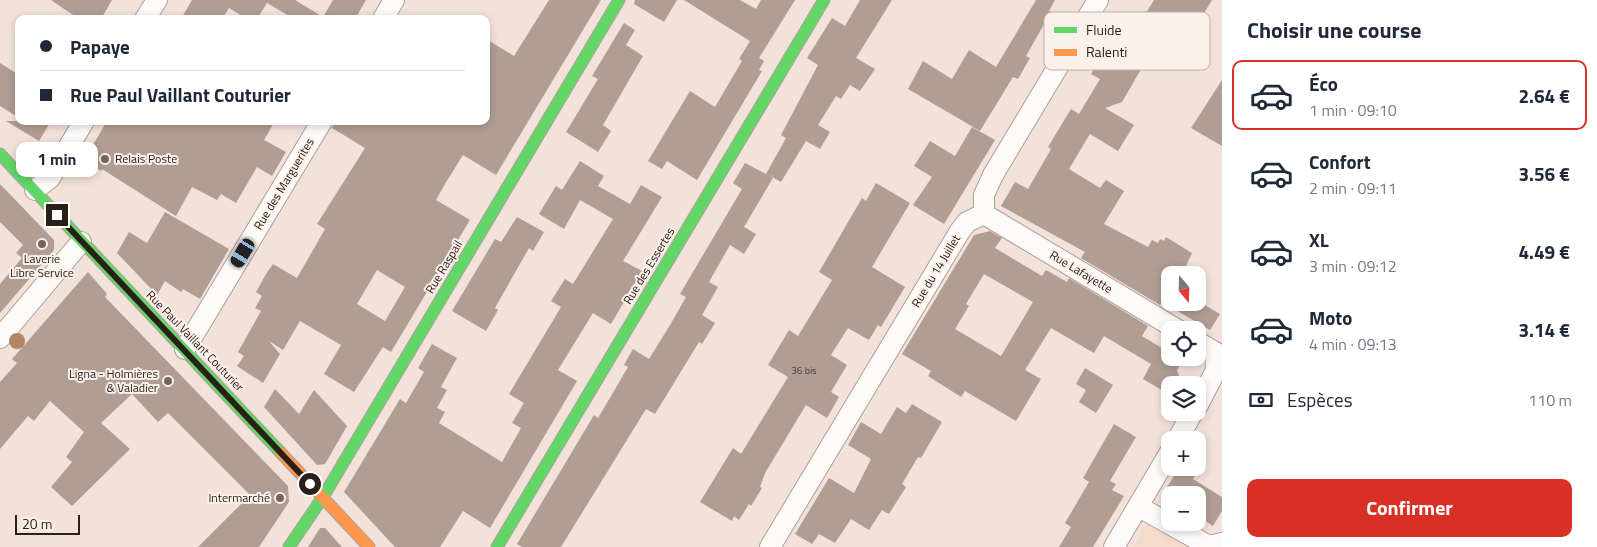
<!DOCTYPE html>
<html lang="fr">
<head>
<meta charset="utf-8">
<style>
  body { margin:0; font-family:"Titillium Web",sans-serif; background:#f2f2f3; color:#1f2937; height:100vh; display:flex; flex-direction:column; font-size:19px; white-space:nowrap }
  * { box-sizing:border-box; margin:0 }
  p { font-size:16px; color:#747a83 }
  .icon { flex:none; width:28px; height:28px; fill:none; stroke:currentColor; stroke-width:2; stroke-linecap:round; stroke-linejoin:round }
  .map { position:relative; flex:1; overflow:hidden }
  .details { display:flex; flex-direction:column; background:#fff; width:375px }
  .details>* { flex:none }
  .top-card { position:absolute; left:15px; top:15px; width:475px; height:110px; border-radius:10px; box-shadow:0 2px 8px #0003; display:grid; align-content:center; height:110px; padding:0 25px; background:#fff }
  .needle { width:32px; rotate:161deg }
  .tools { position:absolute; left:1161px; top:266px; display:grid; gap:10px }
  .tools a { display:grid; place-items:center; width:45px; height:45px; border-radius:10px; background:#fff; box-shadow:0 2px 8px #0003; font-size:25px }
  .scale { position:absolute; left:15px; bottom:12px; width:65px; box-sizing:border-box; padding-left:5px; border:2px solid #2a201a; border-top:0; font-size:14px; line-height:18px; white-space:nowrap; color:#2a201a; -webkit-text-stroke:4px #fcf1ea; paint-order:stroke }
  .end { position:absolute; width:22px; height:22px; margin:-11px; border:6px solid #2a201a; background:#fff; box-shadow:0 0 0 2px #fff }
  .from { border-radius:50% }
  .bubble { position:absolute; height:35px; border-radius:10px; background:#fff; box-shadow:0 2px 8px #0003; font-size:16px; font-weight:700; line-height:35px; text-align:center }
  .car { position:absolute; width:15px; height:30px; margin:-15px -8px; border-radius:6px; box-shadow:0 0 4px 1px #0007; background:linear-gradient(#222 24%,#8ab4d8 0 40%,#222 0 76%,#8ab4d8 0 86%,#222 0) }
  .top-card b { display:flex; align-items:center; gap:18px; height:48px; font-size:19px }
  .top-card b+b { border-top:1px solid #e0e1e3 }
  .top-card i { width:12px; height:12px; background:#1f2937 }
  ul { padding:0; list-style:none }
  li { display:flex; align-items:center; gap:15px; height:70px; margin:0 10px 8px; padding:0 15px; border:2px solid transparent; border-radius:10px }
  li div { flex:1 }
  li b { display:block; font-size:19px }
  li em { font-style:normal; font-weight:700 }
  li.on { border-color:#d93025 }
  li>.icon { width:45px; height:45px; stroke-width:1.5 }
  h2 { padding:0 25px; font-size:22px; line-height:60px }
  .pay { display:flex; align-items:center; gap:12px; height:55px; padding:0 25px; font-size:19px }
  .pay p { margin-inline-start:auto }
  .button { display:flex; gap:10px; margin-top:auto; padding:10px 25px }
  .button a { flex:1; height:58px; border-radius:10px; background:#d93025; color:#fff; font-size:20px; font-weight:700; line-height:58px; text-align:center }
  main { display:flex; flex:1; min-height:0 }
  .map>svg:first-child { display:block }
  .built { fill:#f5dbcc }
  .building { fill:#b09e94; fill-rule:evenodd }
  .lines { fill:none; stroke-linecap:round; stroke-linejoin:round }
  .street-casing { stroke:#aca09a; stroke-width:22 }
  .fast-casing { stroke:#aca09a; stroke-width:13 }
  .slow-casing { stroke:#aca09a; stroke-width:13 }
  .street { stroke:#fdfbf9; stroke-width:20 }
  .fast { stroke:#63d668; stroke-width:11 }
  .slow { stroke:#ff974d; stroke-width:11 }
  .tree { fill:#b48662 }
  .route { stroke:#2a201a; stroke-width:6 }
  .poi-dot { fill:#70645d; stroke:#fcf1ea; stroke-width:2 }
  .labels { text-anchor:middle; stroke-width:4; stroke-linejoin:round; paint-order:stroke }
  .number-label { font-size:10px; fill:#4c4038 }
  .poi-label { font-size:12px; fill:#2a201a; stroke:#fcf1ea; text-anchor:end }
  .street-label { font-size:12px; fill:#2a201a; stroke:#fcf1ea }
  .key { fill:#fcf1ea; stroke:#bdb2ac; stroke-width:1 }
  .key-label { font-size:14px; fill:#2a201a }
</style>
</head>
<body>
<main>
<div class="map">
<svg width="1222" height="547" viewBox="0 0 1222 547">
  <rect width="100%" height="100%" fill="#f2e2da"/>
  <path class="built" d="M 1150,518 L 1196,547 L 1134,547 Z"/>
  <path class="building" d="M 51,0 L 112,0 L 101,19 L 79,19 Z
    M 192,0 L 295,0 L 323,17 L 333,0 L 366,0 L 355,19 L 294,19 L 267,3 L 257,19 L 247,19 L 229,8 L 222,19 L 181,19 Z
    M 549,0 L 601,0 L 496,175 L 463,155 L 445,184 L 436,200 L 470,220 L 391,352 L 383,347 L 354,392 L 324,374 L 341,345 L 300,321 L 283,350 L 269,341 L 280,354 L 263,383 L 237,366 L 244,356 L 238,352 L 261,311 L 255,308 L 262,296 L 256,292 L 266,274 L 273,264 L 297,278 L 325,229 L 317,224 L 365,148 L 332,128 L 334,121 L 486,121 L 486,39 L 514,56 ZM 377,270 L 405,287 L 385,321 L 357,304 Z
    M 635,0 L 677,0 L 664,22 L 634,4 Z
    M 684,0 L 740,0 L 756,9 L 761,0 L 795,0 L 759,58 L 764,61 L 759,70 L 762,71 L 697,180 L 667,161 L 662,169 L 648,161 L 690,91 L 715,107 L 742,61 L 739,59 L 750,41 Z
    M 860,0 L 892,0 L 856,58 L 875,69 L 860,91 L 850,85 L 841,99 L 836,96 L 818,125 L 830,132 L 820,149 L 806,141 L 781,182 L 767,174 L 773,178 L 744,227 L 756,234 L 744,254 L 730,245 L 709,282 L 718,287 L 702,315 L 715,323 L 702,344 L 699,342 L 655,414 L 646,409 L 561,547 L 522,547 L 517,544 L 594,415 L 598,418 L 611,396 L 628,367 L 624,365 L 633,349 L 649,359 L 670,325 L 686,297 L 680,294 L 742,189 L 733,183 L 745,163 L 766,174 L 786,138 L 781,135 L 818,65 L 807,58 L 832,18 L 845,26 Z
    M 1036,0 L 1055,0 L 1049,11 L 1051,12 L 1026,56 L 1030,58 L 1018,79 L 1013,77 L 980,131 L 908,89 L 923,61 L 952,79 L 969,50 L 996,67 Z
    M 1154,0 L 1212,0 L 1198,23 L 1191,18 L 1184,30 L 1178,26 L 1167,46 L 1158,40 L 1122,102 L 1105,108 L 1134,125 L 1118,151 L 1090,134 L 1069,169 L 1100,188 L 1106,180 L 1124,191 L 1104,224 L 1148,247 L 1152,240 L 1158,243 L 1160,239 L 1164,241 L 1166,237 L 1192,253 L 1182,275 L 1170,275 L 1170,302 L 1198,301 L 1220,314 L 1210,330 L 1162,302 L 1160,305 L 1081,258 L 1085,252 L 1001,206 L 1015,182 L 1028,189 L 1051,149 L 1048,147 L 1071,109 L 1079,114 L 1100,79 L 1091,74 L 1101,56 L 1097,54 L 1108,36 L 1112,38 L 1123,19 L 1137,28 Z
    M 624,23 L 635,30 L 626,45 L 643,56 L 603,125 L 611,131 L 598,152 L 566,132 L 598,79 L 592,76 Z
    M 0,63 L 19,75 L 19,118 L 0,106 Z
    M 1222,80 L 1222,146 L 1191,128 Z
    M 6,121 L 51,121 L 39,141 Z
    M 107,121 L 275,121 L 264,140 L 286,152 L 272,176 L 257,167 L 236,203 L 221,194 L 217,200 L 192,187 L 176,216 L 102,169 L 101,171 L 84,160 Z
    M 972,127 L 995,140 L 944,224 L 913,205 L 932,177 L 914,166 L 930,141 L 955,156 Z
    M 580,161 L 604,176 L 598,186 L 630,204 L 641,185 L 662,197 L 623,261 L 642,271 L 611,324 L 593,313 L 558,370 L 577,381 L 490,528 L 463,511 L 440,547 L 395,547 L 344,492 L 400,399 L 406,403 L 424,372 L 418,368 L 432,344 L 457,358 L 441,387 L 447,390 L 437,408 L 445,412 L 439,423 L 502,462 L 521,428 L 512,423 L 524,403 L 509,394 L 561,307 L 551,301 L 565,279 L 573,284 L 613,219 L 580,200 L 564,229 L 539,214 L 556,186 L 562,190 Z
    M 876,183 L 910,203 L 872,267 L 905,287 L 881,327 L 878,325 L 869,340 L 848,328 L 831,355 L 847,365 L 831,392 L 839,397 L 827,418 L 806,405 L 765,473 L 760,487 L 762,488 L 751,506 L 749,504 L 739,520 L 734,516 L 732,521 L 700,502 L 733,448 L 741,454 L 788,377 L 768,365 L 789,330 L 798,336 L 832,280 L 819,272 L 862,198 L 866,201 Z
    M 0,184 L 54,240 L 54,250 L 0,313 L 0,284 L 22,258 L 16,253 L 23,245 L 0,222 Z
    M 165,212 L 229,249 L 200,299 L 183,289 L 181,292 L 165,281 L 157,295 L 117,253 L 129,232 L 147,243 Z
    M 517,217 L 544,232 L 533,251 L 529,248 L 495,308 L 498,310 L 486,331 L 452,311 L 495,239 L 501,242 Z
    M 990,231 L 1002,238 L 995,248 L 1042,276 L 1046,270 L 1067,282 L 1069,278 L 1148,326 L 1142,336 L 1170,353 L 1170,358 L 1178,358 L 1183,361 L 1177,370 L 1182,385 L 1170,385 L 1170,395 L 1143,379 L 1151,364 L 1104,336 L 1094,353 L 1051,328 L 1025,370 L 1041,379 L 1016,421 L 965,391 L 961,397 L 928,376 L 931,371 L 902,354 L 974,235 ZM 984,274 L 1033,302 L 1001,356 L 955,329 L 969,306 L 966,304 Z
    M 88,272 L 107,294 L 105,297 L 288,486 L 289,502 L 259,547 L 198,547 L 250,495 L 168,413 L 158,422 L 132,394 L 101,423 L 130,449 L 72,506 L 51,487 L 72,462 L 66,457 L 84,432 L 50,401 L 34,421 L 28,416 L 0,449 L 0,382 L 17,363 L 12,359 Z
    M 1085,368 L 1113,385 L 1096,413 L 1079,402 L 1086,390 L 1076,384 Z
    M 275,389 L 299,414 L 314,390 L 347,426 L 325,464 L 317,465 L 264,407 Z
    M 912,404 L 942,422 L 921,458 L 918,457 L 902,484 L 906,487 L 889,514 L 882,510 L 869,530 L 851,519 L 835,543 L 819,534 L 812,544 L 795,534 L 829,478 L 854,493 L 871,459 L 848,445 L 861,422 L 881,434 L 897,407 L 906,413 Z
    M 1114,424 L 1136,437 L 1110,481 L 1116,484 L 1112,490 L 1124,496 L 1093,547 L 1059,547 L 1071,527 L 1065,523 L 1089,482 L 1083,478 Z
    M 1179,468 L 1200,468 L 1193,479 L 1222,497 L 1222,511 L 1213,526 L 1198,516 L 1198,495 L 1170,495 L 1170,500 L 1162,495 Z
    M 320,528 L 325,528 L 342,547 L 308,547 Z"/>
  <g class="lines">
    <defs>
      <path id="street" d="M 145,19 L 157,0
        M 383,19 L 394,0
        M 35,190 L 50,178 L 84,121
        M 984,214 L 984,195 L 993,175 L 1098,0
        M 984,214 L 1178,330
        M 0,338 L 81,242
        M 1198,342 L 1215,352
        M 185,349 L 322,121
        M 1198,405 L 1216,370 L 1215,352
        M 1177,440 L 1193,412
        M 1148,512 L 1209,546 L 1222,543
        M 770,547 L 960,231 L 967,222 L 984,214
        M 1114,547 L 1170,452"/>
      <path id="fast" d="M 0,154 L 281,453
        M 289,547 L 323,497 L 619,0
        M 497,547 L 824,0"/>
      <path id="slow" d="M 281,453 L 369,547"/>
    </defs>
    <use href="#street" class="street-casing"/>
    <use href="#fast" class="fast-casing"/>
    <use href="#slow" class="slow-casing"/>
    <use href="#street" class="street"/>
    <use href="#fast" class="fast"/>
    <use href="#slow" class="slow"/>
  </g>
  <circle class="tree" cx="17" cy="341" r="8"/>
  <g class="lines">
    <path class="route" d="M 57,215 L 310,484"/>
  </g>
  <g class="poi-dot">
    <circle cx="105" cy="159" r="5"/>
    <circle cx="42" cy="244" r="5"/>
    <circle cx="168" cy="381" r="5"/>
    <circle cx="280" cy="498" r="5"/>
  </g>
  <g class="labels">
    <g class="number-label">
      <text x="804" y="374">36 bis</text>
    </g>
    <g class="poi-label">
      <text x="115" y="163" text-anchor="start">Relais Poste</text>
      <text x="42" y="263" text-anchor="middle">Laverie<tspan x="42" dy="14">Libre Service</tspan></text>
      <text x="158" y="378">Ligna - Holmières<tspan x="158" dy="14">&amp; Valadier</tspan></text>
      <text x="270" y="502">Intermarché</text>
    </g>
    <g class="street-label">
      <text transform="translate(284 184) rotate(-59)" y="4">Rue des Marguerites</text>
      <text transform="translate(649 266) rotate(-59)" y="4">Rue des Essertes</text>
      <text transform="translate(444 267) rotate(-59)" y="4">Rue Raspail</text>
      <text transform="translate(936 271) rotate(-59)" y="4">Rue du 14 Juillet</text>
      <text transform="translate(1081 272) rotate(31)" y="4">Rue Lafayette</text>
      <text transform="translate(195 341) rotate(46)" y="4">Rue Paul Vaillant Couturier</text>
    </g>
  </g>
  <rect x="1044" y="12" width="166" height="58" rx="8" class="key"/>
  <rect x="1054" y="27" width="23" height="6" fill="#63d668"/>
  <rect x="1054" y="49" width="23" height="7" fill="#ff974d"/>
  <g class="key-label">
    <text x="1086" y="35">Fluide</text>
    <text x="1086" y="57">Ralenti</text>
  </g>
</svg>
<div class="tools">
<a><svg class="needle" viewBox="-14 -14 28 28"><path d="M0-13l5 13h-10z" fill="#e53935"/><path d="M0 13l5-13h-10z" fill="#747a83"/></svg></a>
<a><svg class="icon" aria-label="locate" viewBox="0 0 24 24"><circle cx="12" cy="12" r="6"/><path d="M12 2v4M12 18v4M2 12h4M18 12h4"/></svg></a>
<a><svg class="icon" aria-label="layers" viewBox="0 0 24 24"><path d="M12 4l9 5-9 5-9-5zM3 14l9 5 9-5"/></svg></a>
<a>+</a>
<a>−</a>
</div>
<div class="scale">20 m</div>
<i class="end from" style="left:310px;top:484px"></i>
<i class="end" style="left:57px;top:215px"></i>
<div class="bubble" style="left:16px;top:142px;width:82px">1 min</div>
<i class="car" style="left:243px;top:253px;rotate:211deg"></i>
<div class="top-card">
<b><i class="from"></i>Papaye</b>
<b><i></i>Rue Paul Vaillant Couturier</b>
</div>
</div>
<section class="details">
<h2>Choisir une course</h2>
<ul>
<li class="on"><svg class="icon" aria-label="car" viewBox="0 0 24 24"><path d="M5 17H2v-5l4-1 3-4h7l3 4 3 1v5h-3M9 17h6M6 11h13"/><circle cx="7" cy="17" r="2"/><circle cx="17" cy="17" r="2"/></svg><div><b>Éco</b><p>1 min · 09:10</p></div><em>2.64 €</em></li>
<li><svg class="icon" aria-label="car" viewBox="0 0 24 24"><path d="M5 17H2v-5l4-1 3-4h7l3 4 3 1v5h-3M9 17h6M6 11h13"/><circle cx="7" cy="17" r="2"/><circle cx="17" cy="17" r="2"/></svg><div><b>Confort</b><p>2 min · 09:11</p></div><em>3.56 €</em></li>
<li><svg class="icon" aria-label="car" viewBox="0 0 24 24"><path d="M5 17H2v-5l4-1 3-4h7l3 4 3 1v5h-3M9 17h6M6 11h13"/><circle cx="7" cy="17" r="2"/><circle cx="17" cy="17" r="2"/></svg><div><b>XL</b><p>3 min · 09:12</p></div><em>4.49 €</em></li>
<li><svg class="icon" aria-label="car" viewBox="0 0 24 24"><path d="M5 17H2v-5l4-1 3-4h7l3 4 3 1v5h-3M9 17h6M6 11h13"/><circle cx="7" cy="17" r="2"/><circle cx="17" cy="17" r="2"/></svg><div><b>Moto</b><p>4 min · 09:13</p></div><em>3.14 €</em></li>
</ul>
<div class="pay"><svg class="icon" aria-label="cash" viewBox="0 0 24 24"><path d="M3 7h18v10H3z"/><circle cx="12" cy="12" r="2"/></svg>Espèces<p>110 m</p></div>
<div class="button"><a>Confirmer</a></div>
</section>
</main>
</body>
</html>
